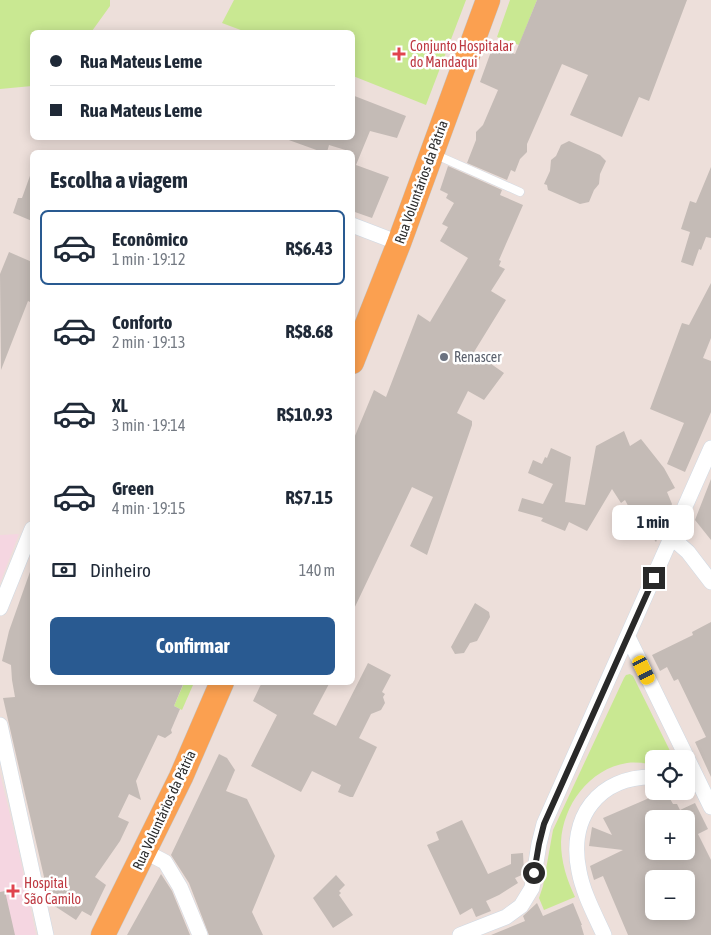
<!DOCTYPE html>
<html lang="pt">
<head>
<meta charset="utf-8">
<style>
  body { margin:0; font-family:"Asap Condensed",sans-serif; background:#f6f6f7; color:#1f2937; height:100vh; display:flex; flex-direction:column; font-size:19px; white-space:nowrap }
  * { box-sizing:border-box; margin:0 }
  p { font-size:16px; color:#747a83 }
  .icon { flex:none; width:28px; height:28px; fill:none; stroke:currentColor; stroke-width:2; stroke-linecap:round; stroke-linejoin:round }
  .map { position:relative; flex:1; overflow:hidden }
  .side { position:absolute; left:30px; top:150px; width:325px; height:535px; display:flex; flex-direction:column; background:#fff; border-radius:8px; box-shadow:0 2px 12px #0003 }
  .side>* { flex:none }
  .hud { position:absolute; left:30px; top:30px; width:325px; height:110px; border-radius:8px; box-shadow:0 2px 12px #0003; display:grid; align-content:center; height:110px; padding:0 20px; background:#fff }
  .fabs { position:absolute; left:645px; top:750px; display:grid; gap:10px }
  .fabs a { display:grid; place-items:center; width:50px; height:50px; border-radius:8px; background:#fff; box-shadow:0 2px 12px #0003; font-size:25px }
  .end { position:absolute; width:22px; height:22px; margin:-11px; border:6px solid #292929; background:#fff; box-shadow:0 0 0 2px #fff }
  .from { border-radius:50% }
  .bubble { position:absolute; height:35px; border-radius:8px; background:#fff; box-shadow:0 2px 12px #0003; font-size:16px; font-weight:700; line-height:35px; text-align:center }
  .car { position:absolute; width:15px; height:30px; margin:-15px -8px; border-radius:6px; box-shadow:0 0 4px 1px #0007; background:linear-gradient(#f5c518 24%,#345 0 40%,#f5c518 0 76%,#345 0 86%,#f5c518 0) }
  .hud b { display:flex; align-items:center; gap:18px; height:48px; font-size:19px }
  .hud b+b { border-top:1px solid #e0e1e3 }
  .hud i { width:12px; height:12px; background:#1f2937 }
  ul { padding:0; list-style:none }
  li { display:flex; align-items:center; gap:15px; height:75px; margin:0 10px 8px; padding:0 10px; border:2px solid transparent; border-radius:8px }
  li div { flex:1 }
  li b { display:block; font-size:19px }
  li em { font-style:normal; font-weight:700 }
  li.active { border-color:#295a91 }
  li>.icon { width:45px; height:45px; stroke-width:1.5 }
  h2 { padding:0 20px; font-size:22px; line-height:60px }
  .pay { display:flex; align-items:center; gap:12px; height:55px; padding:0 20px; font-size:19px }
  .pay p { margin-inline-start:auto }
  .cta { display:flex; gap:10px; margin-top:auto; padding:10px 20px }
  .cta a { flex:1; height:58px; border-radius:8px; background:#295a91; color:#fff; font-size:20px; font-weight:700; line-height:58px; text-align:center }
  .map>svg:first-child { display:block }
  .medical { fill:#f5d6e1 }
  .green { fill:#c9e892 }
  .building { fill:#c4bbb6; fill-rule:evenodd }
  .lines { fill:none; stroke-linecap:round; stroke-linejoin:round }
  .service-casing { stroke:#cfd9e4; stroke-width:9 }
  .minor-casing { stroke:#cfd9e4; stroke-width:16 }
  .primary-casing { stroke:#c3c3c3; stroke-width:25 }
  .service { stroke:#fff; stroke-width:8 }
  .minor { stroke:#fff; stroke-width:15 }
  .primary { stroke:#fba050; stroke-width:24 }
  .route { stroke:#292929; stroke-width:6 }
  .health-dot { fill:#e0444e; stroke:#fff; stroke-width:2 }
  .worship-dot { fill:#6b7280; stroke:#fff; stroke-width:2 }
  .labels { text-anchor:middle; stroke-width:5; stroke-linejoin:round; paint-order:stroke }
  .health-label { font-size:14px; fill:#be3a42; stroke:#fff; text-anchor:start }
  .street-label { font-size:14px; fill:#292929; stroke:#fff }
  .worship-label { font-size:14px; fill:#5b616d; stroke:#fff; text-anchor:start }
</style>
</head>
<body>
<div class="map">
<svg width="711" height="935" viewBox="0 0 711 935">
  <rect width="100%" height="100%" fill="#eddfda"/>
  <path class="medical" d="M 19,534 L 0,583 L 0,535 Z
    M 0,774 L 18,848 L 36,935 L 0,935 Z"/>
  <path class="green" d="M 0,0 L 110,0 L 110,6 L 92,31 L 92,32 L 32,32 L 32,86 L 0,89 Z
    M 234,0 L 466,0 L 426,105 L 353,76 L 352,32 L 246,32 L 222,23 Z
    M 510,0 L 537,0 L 519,45 L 497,37 Z
    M 630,674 L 633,676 L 674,759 L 654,759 L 654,765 C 645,763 636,762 627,763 C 589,769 563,805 561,842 C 561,862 567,880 575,897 L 544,910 L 539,898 L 543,886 L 553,830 L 624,678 L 626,675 Z
    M 184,683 L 193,685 L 182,710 L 174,706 Z"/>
  <path class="building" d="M 537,0 L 687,0 L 649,101 L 639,97 L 622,137 L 570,115 L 588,75 L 562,64 L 527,144 L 527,152 L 520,159 L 515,172 L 511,170 L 507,180 L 467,163 L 476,140 L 476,132 L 483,125 L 498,90 L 480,82 L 493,46 L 515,54 Z
    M 352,95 L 406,116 L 397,138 L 370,131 L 356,165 L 389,177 L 372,218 L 352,211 L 352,152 L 329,145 L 327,152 L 322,152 L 286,139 L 352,138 Z
    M 569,141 L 600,155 L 606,161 L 600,174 L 599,184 L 594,190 L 589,202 L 580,204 L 548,190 L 547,185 L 544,184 L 550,171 L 551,160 L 556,156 L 561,145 Z
    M 448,166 L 502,190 L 500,195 L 523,205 L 499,260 L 501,261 L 499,266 L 505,269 L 491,291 L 506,300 L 474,352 L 504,373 L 484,400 L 468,391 L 457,413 L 472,421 L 472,425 L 427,555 L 410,546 L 433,497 L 412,487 L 352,613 L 352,443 L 374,390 L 386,397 L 418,314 L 430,322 L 468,258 L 440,241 L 448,227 L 442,224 L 454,203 L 446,198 L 448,194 L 440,190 Z
    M 711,167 L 711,238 L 706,237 L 701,250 L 699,249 L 693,266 L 681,262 L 690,232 L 681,229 L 690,201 L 696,203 Z
    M 31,173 L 32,173 L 32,221 L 13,213 L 18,198 L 22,198 Z
    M 9,252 L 32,262 L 32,303 L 28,301 L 1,370 L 0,274 Z
    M 711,283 L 711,338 L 703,358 L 711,361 L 711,412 L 685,472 L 667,464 L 684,423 L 650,409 L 682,323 L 689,325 Z
    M 624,431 L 630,446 L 641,439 L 664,468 L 675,488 L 667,492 L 672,504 L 656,542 L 645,528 L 641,530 L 625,500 L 621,503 L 612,489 L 587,531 L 569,522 L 565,531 L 541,521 L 543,518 L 518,511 L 522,498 L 543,504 L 553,484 L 528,473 L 533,460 L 542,464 L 545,457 L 547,458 L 551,448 L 571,457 L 565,502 L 585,505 L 596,446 Z
    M 711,479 L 711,540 L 695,520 Z
    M 31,569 L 32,682 L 184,682 L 174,706 L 180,709 L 171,730 L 172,733 L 165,738 L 158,735 L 136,781 L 141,800 L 129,794 L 118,817 L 129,822 L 120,841 L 95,877 L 106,885 L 91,916 L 82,911 L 76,920 L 50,903 L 3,698 L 15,697 L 12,680 L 11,665 L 2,661 L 9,631 Z
    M 475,603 L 489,612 L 490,617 L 477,641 L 470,643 L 464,653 L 455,654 L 451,647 Z
    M 711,622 L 711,777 L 695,742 L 706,737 L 678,679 L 674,681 L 667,667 L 660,671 L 652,655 L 693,635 L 692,632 Z
    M 368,663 L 391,675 L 382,692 L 385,694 L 383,697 L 385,703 L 381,710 L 371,714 L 359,738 L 377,747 L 353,797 L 350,797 L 338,792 L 341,785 L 312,771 L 301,792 L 251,766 L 277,715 L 253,701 L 262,682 L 330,682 L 313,714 L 336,726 Z
    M 219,754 L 227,758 L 235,770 L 226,791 L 247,799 L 275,856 L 252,912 L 263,935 L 209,935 L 189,883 L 171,855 Z
    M 655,793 L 662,794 L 665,799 L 669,797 L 673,804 L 677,804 L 680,810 L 695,803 L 708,829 L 698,834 L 711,860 L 711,935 L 628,935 L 603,876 L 594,880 L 590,866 L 623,850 L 589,846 L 592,827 L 612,835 L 603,818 L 647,799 ZM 654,819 L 686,819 L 686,851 L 654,851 ZM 649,879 L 686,879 L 686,911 L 654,911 L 654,890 Z
    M 462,820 L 488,874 L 511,864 L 511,854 L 523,853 L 524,874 L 515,878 L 518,883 L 499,895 L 486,901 L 491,911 L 476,917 L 472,908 L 460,915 L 427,845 L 439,840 L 436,832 Z
    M 161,874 L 172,891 L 190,935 L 127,935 Z
    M 336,875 L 345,885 L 339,891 L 341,893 L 339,895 L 353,915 L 333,928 L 313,898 Z
    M 5,891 L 15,935 L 0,935 L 0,892 Z
    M 537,903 L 543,916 L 573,903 L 582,925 L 581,925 L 584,935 L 491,935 L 525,921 L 523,916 Z"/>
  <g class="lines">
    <defs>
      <path id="service" d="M 434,154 L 520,192"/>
      <path id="minor" d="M 352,225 L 399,243
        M 671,537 L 688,552 L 711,582
        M 0,608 L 32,529
        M 628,637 L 711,807
        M 0,725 L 46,935
        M 144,851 L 165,862 L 180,887 L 200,935
        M 460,935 L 506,917 L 521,906 L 532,888 L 539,844 L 544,824 L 711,448
        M 604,935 C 595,915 583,893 579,871 C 568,818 598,776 654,777"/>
      <path id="primary" d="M 352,362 L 399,243 L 488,0
        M 103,935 L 181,777 L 222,682"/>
    </defs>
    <use href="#service" class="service-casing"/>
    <use href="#minor" class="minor-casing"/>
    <use href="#primary" class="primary-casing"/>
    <use href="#service" class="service"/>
    <use href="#minor" class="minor"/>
    <use href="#primary" class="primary"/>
  </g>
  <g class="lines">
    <path class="route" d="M 534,873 L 539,844 L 544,824 L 654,578"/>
  </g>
  <g class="health-dot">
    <path d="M396.5 46.5h5v5h5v5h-5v5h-5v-5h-5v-5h5z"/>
    <path d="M10.5 883.5h5v5h5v5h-5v5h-5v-5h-5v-5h5z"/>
  </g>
  <circle class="worship-dot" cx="444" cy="357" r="5"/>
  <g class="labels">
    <g class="health-label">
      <text x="410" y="51">Conjunto Hospitalar<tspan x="410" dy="16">do Mandaqui</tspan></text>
      <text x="24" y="888">Hospital<tspan x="24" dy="16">São Camilo</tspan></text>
    </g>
    <g class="street-label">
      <text transform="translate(421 182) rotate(-70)" y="5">Rua Voluntários da Pátria</text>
      <text transform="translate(164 810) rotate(-65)" y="5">Rua Voluntários da Pátria</text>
    </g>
    <g class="worship-label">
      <text x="454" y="362">Renascer</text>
    </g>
  </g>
</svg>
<div class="fabs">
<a><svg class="icon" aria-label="locate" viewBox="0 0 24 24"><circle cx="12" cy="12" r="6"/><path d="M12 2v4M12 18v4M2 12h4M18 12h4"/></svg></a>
<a>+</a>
<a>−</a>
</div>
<i class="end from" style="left:534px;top:873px"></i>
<i class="end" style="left:654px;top:578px"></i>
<div class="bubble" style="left:612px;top:505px;width:82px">1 min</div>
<i class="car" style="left:644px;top:670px;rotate:154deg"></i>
<div class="hud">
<b><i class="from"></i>Rua Mateus Leme</b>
<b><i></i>Rua Mateus Leme</b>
</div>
<section class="side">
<h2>Escolha a viagem</h2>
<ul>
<li class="active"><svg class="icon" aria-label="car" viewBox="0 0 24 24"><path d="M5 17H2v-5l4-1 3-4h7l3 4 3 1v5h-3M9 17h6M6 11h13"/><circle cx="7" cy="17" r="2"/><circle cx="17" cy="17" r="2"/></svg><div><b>Econômico</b><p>1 min · 19:12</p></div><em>R$6.43</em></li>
<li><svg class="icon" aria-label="car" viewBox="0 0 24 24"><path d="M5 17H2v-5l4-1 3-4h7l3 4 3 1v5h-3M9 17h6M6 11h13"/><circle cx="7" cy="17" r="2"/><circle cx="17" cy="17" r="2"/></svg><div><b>Conforto</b><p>2 min · 19:13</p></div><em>R$8.68</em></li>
<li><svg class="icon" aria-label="car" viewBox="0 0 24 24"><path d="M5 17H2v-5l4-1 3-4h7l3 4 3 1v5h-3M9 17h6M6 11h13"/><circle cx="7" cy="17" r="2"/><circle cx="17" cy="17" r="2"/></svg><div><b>XL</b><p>3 min · 19:14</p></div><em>R$10.93</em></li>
<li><svg class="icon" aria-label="car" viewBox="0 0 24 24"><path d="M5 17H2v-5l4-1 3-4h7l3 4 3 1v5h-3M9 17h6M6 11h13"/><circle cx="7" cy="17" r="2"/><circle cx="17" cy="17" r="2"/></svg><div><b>Green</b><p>4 min · 19:15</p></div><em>R$7.15</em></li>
</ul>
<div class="pay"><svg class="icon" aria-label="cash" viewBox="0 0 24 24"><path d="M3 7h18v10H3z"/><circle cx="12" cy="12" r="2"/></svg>Dinheiro<p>140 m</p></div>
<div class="cta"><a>Confirmar</a></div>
</section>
</div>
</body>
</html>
